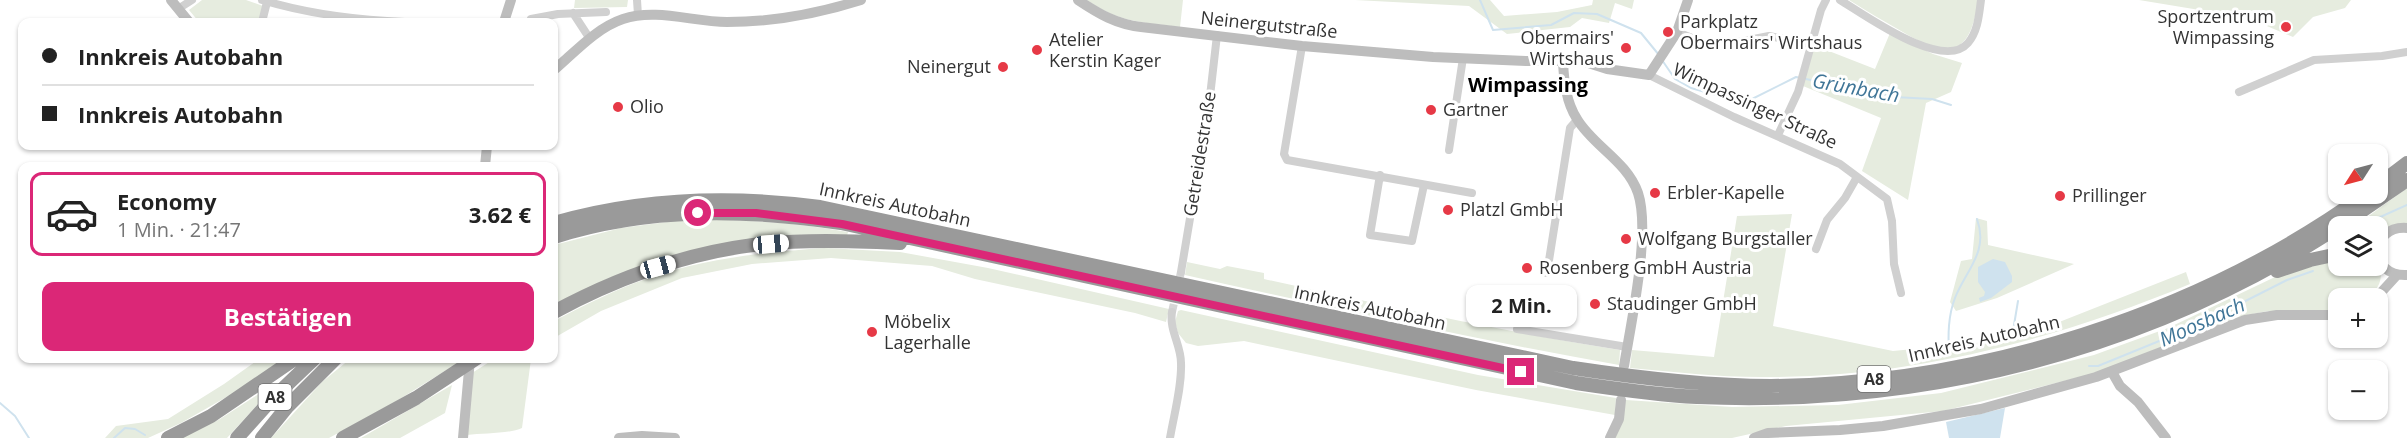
<!DOCTYPE html>
<html lang="de">
<head>
<meta charset="utf-8">
<style>
  body { margin:0; font-family:"Open Sans",sans-serif; background:#f6f6f6; color:#222; height:100vh; display:flex; flex-direction:column; font-size:22px; white-space:nowrap }
  * { box-sizing:border-box; margin:0 }
  p { font-size:20px; color:#767676 }
  .icon { flex:none; width:33px; height:33px; fill:none; stroke:currentColor; stroke-width:2; stroke-linecap:round; stroke-linejoin:round }
  .map { position:relative; flex:1; overflow:hidden }
  .drawer { position:absolute; left:18px; top:162px; width:540px; height:201px; display:flex; flex-direction:column; background:#fff; border-radius:12px; box-shadow:0 2px 4px #0004 }
  .drawer>* { flex:none }
  .banner { position:absolute; left:18px; top:18px; width:540px; height:132px; border-radius:12px; box-shadow:0 2px 4px #0004; display:grid; align-content:center; height:132px; padding:0 24px; background:#fff }
  .needle { width:39px; rotate:234deg }
  .fabs { position:absolute; left:2328px; top:144px; display:grid; gap:12px }
  .fabs a { display:grid; place-items:center; width:60px; height:60px; border-radius:12px; background:#fff; box-shadow:0 2px 4px #0004; font-size:30px }
  .end { position:absolute; width:27px; height:27px; margin:-14px; border:8px solid #db2777; background:#fff; box-shadow:0 0 0 3px #fff }
  .from { border-radius:50% }
  .bubble { position:absolute; height:42px; border-radius:12px; background:#fff; box-shadow:0 2px 4px #0004; font-size:20px; font-weight:700; line-height:42px; text-align:center }
  .car { position:absolute; width:18px; height:36px; margin:-18px -9px; border-radius:8px; box-shadow:0 0 4px 2px #0007; background:linear-gradient(#fff 24%,#345 0 40%,#fff 0 76%,#345 0 86%,#fff 0) }
  .banner b { display:flex; align-items:center; gap:21px; height:57px; font-size:22px }
  .banner b+b { border-top:2px solid #e0e0e0 }
  .banner i { width:15px; height:15px; background:#222 }
  ul { padding:10px 0 0; list-style:none }
  li { display:flex; align-items:center; gap:18px; height:84px; margin:0 12px 9px; padding:0 12px; border:3px solid transparent; border-radius:12px }
  li div { flex:1 }
  li b { display:block; font-size:22px }
  li em { font-style:normal; font-weight:700 }
  li.active { border-color:#db2777 }
  li>.icon { width:54px; height:54px; stroke-width:1.5 }
  .action { display:flex; gap:12px; margin-top:auto; padding:12px 24px }
  .action a { flex:1; height:69px; border-radius:12px; background:#db2777; color:#fff; font-size:24px; font-weight:700; line-height:69px; text-align:center }
  .map>svg:first-child { display:block }
  .green { fill:#e6ecdf }
  .water { fill:#cfe2ee }
  .lines { fill:none; stroke-linecap:round; stroke-linejoin:round }
  .stream { stroke:#cfe2ee; stroke-width:2 }
  .street-tunnel { stroke:#d6d6d6; stroke-width:8; stroke-dasharray:8 4; stroke-linecap:butt }
  .street { stroke:#d0d0d0; stroke-width:8 }
  .secondary { stroke:#bdbdbd; stroke-width:10 }
  .highway { stroke:#9a9a9a; stroke-width:14 }
  .route { stroke:#db2777; stroke-width:8 }
  .poi-dot { fill:#e63946; stroke:#fff; stroke-width:2 }
  .labels { text-anchor:middle; stroke-width:6; stroke-linejoin:round; paint-order:stroke }
  .shield { fill:#fff; stroke:#707070; stroke-width:1.5 }
  .shield-label { font-size:16px; font-weight:bold; fill:#333 }
  .poi-label { font-size:18px; fill:#333; stroke:#fff; text-anchor:start }
  .street-label { font-size:18px; fill:#333; stroke:#fff }
  .neighbourhood-label { font-size:20px; font-weight:bold; fill:#000; stroke:#fff }
  .water-label { font-size:20px; font-style:italic; fill:#3f7597; stroke:#fff }
</style>
</head>
<body>
<div class="map">
<svg width="2407" height="438" viewBox="0 0 2407 438">
  <rect width="100%" height="100%" fill="#fff"/>
  <path class="green" d="M 202,0 L 246,0 L 263,6 L 259,22 L 199,22 L 189,10 Z
    M 575,0 L 628,0 L 627,7 L 574,8 Z
    M 1087,0 L 1183,0 L 1180,27 C 1142,22 1120,23 1087,0 Z
    M 1355,0 L 1490,0 L 1504,16 L 1557,12 L 1592,5 L 1593,0 L 1634,0 L 1632,9 L 1615,3 L 1609,23 L 1582,18 L 1570,27 L 1507,34 L 1469,6 Z
    M 1849,0 L 1978,0 C 1970,59 1947,58 1901,31 C 1884,21 1866,11 1849,0 Z
    M 2139,0 L 2351,0 L 2345,8 L 2313,17 L 2293,37 L 2248,18 Z
    M 1890,33 L 1933,54 L 1962,63 L 1951,92 L 1926,103 L 1908,200 L 1862,171 L 1881,118 L 1803,86 L 1811,44 L 1875,69 Z
    M 2407,188 L 2407,225 L 2378,240 L 2378,226 L 2355,226 Z
    M 1792,214 L 1773,326 L 1893,351 L 2016,339 L 2186,272 L 2190,284 C 2052,341 1911,378 1761,377 C 1717,377 1674,372 1630,368 L 1632,350 L 1714,357 L 1737,216 Z
    M 1976,218 L 1987,221 L 1988,245 L 2074,264 L 1997,298 L 1956,311 L 1950,302 L 1961,261 L 1972,259 Z
    M 690,219 C 744,220 795,222 848,232 L 847,236 L 672,256 L 609,278 L 554,305 L 554,245 L 621,228 Z
    M 825,248 L 900,252 L 988,268 L 1169,309 L 1166,322 L 1135,313 L 975,279 L 932,266 L 831,258 L 752,264 L 682,278 L 601,311 L 554,338 L 554,321 C 585,305 616,289 649,278 C 706,258 766,252 825,248 Z
    M 2319,260 L 2338,260 L 2338,266 L 2378,266 L 2381,268 C 2382,282 2378,289 2368,298 L 2338,298 L 2338,311 L 2268,311 L 2242,316 L 2100,372 L 1943,411 L 1786,426 L 1732,438 L 1614,438 L 1626,400 L 1732,407 L 1838,405 L 1941,393 L 2094,355 L 2168,328 L 2275,277 Z
    M 1187,262 L 1220,269 L 1227,266 L 1264,273 L 1264,279 C 1382,305 1500,331 1620,350 L 1619,365 C 1473,339 1329,307 1185,275 Z
    M 1181,310 L 1478,375 L 1616,398 L 1615,415 L 1476,390 L 1244,341 L 1198,346 L 1186,343 L 1178,333 L 1175,322 L 1178,311 Z
    M 259,359 L 284,359 L 230,395 L 181,423 L 148,438 L 105,438 L 116,426 L 168,419 L 224,384 Z
    M 350,359 L 464,359 L 395,402 L 329,438 L 271,438 L 322,382 Z
    M 494,359 L 531,359 L 522,428 C 508,434 483,433 467,435 L 472,373 Z
    M 452,385 L 445,413 L 400,438 L 361,438 Z
    M 265,390 L 268,393 L 227,438 L 181,438 L 220,419 Z"/>
  <path class="water" d="M 1993,259 L 2005,262 L 2012,276 L 2012,282 L 1991,298 L 1980,302 L 1979,298 L 1984,296 L 1985,292 L 1978,282 L 1978,267 Z
    M 2005,408 L 2000,438 L 1949,438 L 1946,422 Z"/>
  <g class="lines">
    <path class="stream" d="M 1480,0 L 1493,30 L 1551,25 L 1574,13 L 1597,14 L 1641,33 L 1659,55
      M 1662,60 L 1675,79 L 1691,88 L 1744,103 L 1796,77 L 1894,97 L 1932,99 L 1951,105
      M 2367,226 L 2378,218 L 2407,205
      M 2013,331 L 2018,301
      M 1949,354 C 1948,335 1948,316 1955,298 C 1966,270 1989,252 1977,219
      M 2089,366 L 2098,366 L 2196,326 L 2287,280 L 2313,271
      M 0,403 L 15,416 L 29,438
      M 114,438 L 125,428 L 135,429 L 145,435"/>
    <path class="street-tunnel" d="M 1172,312 L 1181,272"/>
    <path class="street" d="M 262,0 C 308,14 357,20 405,22
      M 637,0 L 638,15
      M 1840,0 C 1865,15 1943,72 1968,43 C 1978,31 1979,15 1981,0
      M 178,9 L 192,0
      M 573,13 L 590,39
      M 531,19 L 558,14 L 606,12
      M 262,22 L 267,2
      M 1677,32 L 1707,44 L 1718,46 L 1769,36 L 1811,44
      M 1302,46 L 1284,154 L 1287,160 L 1472,193
      M 1649,75 L 1734,117 L 1840,164 L 1887,199 L 1892,221 L 1894,264 L 1901,293
      M 2239,92 L 2314,60 L 2382,56 L 2407,52
      M 1778,135 L 1798,92 L 1821,10 L 1826,0
      M 1449,150 L 1463,58
      M 1380,175 L 1370,235 L 1412,241 L 1424,185
      M 1816,249 L 1827,220 L 1845,198 L 1857,177
      M 1181,272 L 1209,105 L 1217,35
      M 1547,273 L 1570,128 L 1577,120
      M 1517,329 L 1627,347
      M 1170,438 C 1174,414 1182,387 1181,363 C 1181,345 1169,330 1172,312"/>
    <path class="secondary" d="M 171,0 L 189,22
      M 1078,0 C 1099,14 1116,24 1141,27 L 1302,46 L 1433,57 L 1526,61 L 1582,61 L 1607,69 L 1649,75 L 1677,32 L 1688,0
      M 504,22 L 511,0
      M 1563,62 C 1564,81 1566,102 1577,119 C 1593,146 1627,161 1638,193 C 1651,232 1631,323 1624,366
      M 554,70 C 574,53 596,28 623,19 C 656,8 693,22 727,22 C 773,22 817,14 861,0
      M 485,166 L 487,146
      M 2407,228 C 2369,225 2368,277 2407,275
      M 2376,298 L 2397,275
      M 2112,372 L 2120,386 L 2138,402 L 2166,438
      M 463,438 L 470,359
      M 619,438 L 642,436 L 675,438
      M 1610,438 L 1619,419 L 1621,400
      M 1754,438 L 1768,433 L 1840,430 L 1883,426 L 1981,409 L 2096,377 L 2245,320 L 2277,315 L 2338,315"/>
    <path class="highway" d="M 2378,185 L 2407,163
      M 554,223 C 641,198 730,195 820,207 L 1573,368 C 1639,378 1705,386 1771,386 C 1978,384 2198,315 2366,194
      M 2340,226 L 2407,180
      M 554,237 C 648,207 745,209 841,223 L 1576,383 C 1616,389 1656,395 1697,397 C 1924,407 2147,351 2338,227
      M 2378,254 L 2378,255
      M 2277,271 L 2310,260 L 2338,254
      M 554,312 C 615,279 684,254 753,245 C 802,239 851,241 900,243
      M 168,438 L 211,416 L 296,358
      M 237,438 L 271,400 L 315,358
      M 262,438 L 287,407 L 336,358
      M 343,438 L 416,398 L 477,358"/>
  </g>
  <g class="lines">
    <path class="route" d="M 698,213 L 756,213 L 842,224 L 1521,372"/>
  </g>
  <g class="poi-dot">
    <circle cx="2286" cy="27" r="6"/>
    <circle cx="1668" cy="32" r="6"/>
    <circle cx="1626" cy="48" r="6"/>
    <circle cx="1037" cy="50" r="6"/>
    <circle cx="1003" cy="67" r="6"/>
    <circle cx="618" cy="107" r="6"/>
    <circle cx="1431" cy="110" r="6"/>
    <circle cx="1655" cy="193" r="6"/>
    <circle cx="2060" cy="196" r="6"/>
    <circle cx="1448" cy="210" r="6"/>
    <circle cx="1626" cy="239" r="6"/>
    <circle cx="1527" cy="268" r="6"/>
    <circle cx="1595" cy="304" r="6"/>
    <circle cx="872" cy="332" r="6"/>
  </g>
  <g class="labels">
    <g class="shield">
      <rect x="1857.5" y="366" width="33" height="26" rx="4.5"/>
      <rect x="258.5" y="384" width="33" height="26" rx="4.5"/>
    </g>
    <g class="shield-label">
      <text x="1874" y="385">A8</text>
      <text x="275" y="403">A8</text>
    </g>
    <g class="poi-label">
      <text x="2274" y="23" text-anchor="end">Sportzentrum<tspan x="2274" dy="21">Wimpassing</tspan></text>
      <text x="1680" y="28">Parkplatz<tspan x="1680" dy="21">Obermairs' Wirtshaus</tspan></text>
      <text x="1614" y="44" text-anchor="end">Obermairs'<tspan x="1614" dy="21">Wirtshaus</tspan></text>
      <text x="1049" y="46">Atelier<tspan x="1049" dy="21">Kerstin Kager</tspan></text>
      <text x="991" y="73" text-anchor="end">Neinergut</text>
      <text x="630" y="113">Olio</text>
      <text x="1443" y="116">Gartner</text>
      <text x="1667" y="199">Erbler-Kapelle</text>
      <text x="2072" y="202">Prillinger</text>
      <text x="1460" y="216">Platzl GmbH</text>
      <text x="1638" y="245">Wolfgang Burgstaller</text>
      <text x="1539" y="274">Rosenberg GmbH Austria</text>
      <text x="1607" y="310">Staudinger GmbH</text>
      <text x="884" y="328">Möbelix<tspan x="884" dy="21">Lagerhalle</tspan></text>
    </g>
    <g class="street-label">
      <text transform="translate(1269 25) rotate(6)" y="6">Neinergutstraße</text>
      <text transform="translate(1755 106) rotate(25)" y="6">Wimpassinger Straße</text>
      <text transform="translate(1200 154) rotate(-81)" y="6">Getreidestraße</text>
      <text transform="translate(895 205) rotate(12)" y="6">Innkreis Autobahn</text>
      <text transform="translate(1370 308) rotate(12)" y="6">Innkreis Autobahn</text>
      <text transform="translate(1984 339) rotate(-13)" y="6">Innkreis Autobahn</text>
    </g>
    <g class="neighbourhood-label">
      <text x="1528" y="92">Wimpassing</text>
    </g>
    <g class="water-label">
      <text transform="translate(1856 88) rotate(10)" y="7">Grünbach</text>
      <text transform="translate(2202 322) rotate(-24)" y="7">Moosbach</text>
    </g>
  </g>
</svg>
<div class="fabs">
<a><svg class="needle" viewBox="-14 -14 28 28"><path d="M0-13l5 13h-10z" fill="#e53935"/><path d="M0 13l5-13h-10z" fill="#767676"/></svg></a>
<a><svg class="icon" aria-label="layers" viewBox="0 0 24 24"><path d="M12 4l9 5-9 5-9-5zM3 14l9 5 9-5"/></svg></a>
<a>+</a>
<a>−</a>
</div>
<i class="end from" style="left:698px;top:213px"></i>
<i class="end" style="left:1521px;top:372px"></i>
<div class="bubble" style="left:1466px;top:285px;width:111px">2 Min.</div>
<i class="car" style="left:771px;top:244px;rotate:85deg"></i>
<i class="car" style="left:658px;top:267px;rotate:75deg"></i>
<div class="banner">
<b><i class="from"></i>Innkreis Autobahn</b>
<b><i></i>Innkreis Autobahn</b>
</div>
<section class="drawer">
<ul>
<li class="active"><svg class="icon" aria-label="car" viewBox="0 0 24 24"><path d="M5 17H2v-5l4-1 3-4h7l3 4 3 1v5h-3M9 17h6M6 11h13"/><circle cx="7" cy="17" r="2"/><circle cx="17" cy="17" r="2"/></svg><div><b>Economy</b><p>1 Min. · 21:47</p></div><em>3.62 €</em></li>
</ul>
<div class="action"><a>Bestätigen</a></div>
</section>
</div>
</body>
</html>
